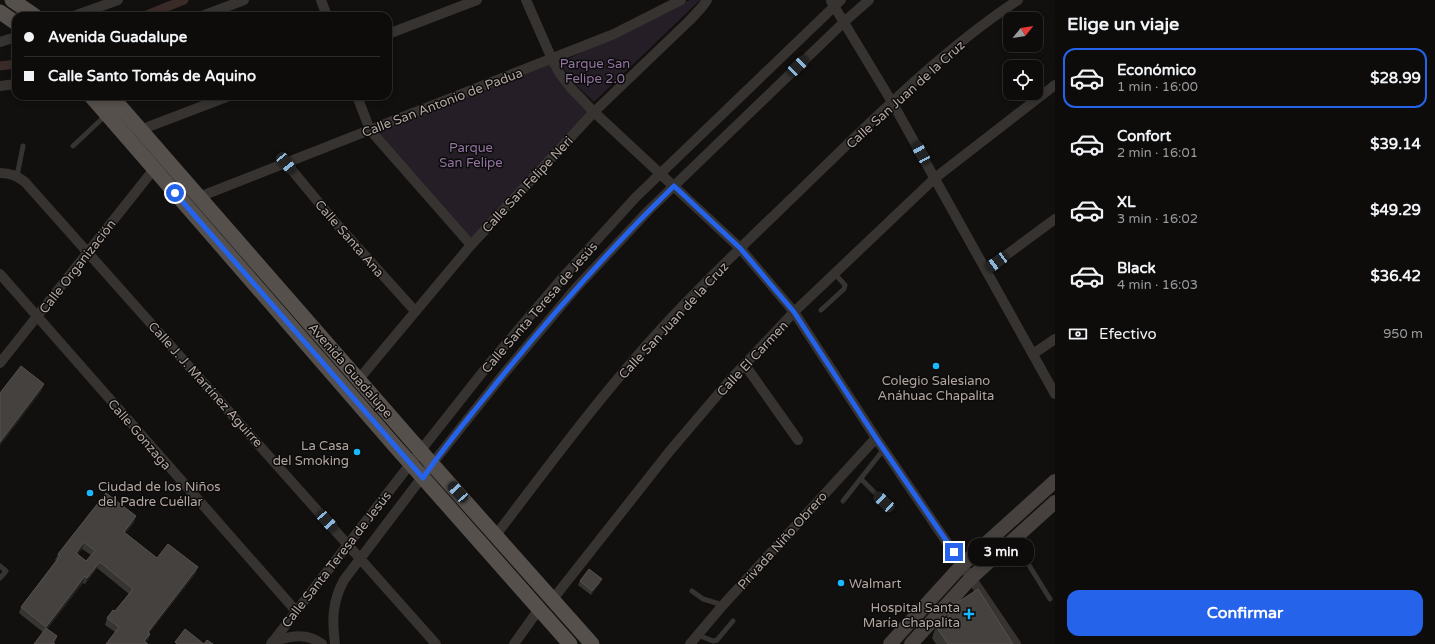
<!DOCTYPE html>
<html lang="es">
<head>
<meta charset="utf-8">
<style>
  body { margin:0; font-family:"Varela Round",sans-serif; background:#161514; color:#f1f3f6; height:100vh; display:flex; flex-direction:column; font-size:15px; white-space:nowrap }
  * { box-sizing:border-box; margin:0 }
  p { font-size:13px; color:#9a9b9d }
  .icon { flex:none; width:22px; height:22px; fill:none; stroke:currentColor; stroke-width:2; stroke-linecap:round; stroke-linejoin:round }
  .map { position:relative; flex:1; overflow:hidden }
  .side { display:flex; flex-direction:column; background:#0d0c0b; width:380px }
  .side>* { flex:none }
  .hud { position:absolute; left:12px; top:12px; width:380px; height:88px; border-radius:12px; box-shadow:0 2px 6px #0003,0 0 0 1px #2d2c2c; display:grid; align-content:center; height:88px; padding:0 12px; background:#0d0c0b }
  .needle { width:26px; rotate:60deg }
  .controls { position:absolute; left:1003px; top:12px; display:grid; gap:8px }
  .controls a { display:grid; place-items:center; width:40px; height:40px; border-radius:8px; background:#0d0c0b; box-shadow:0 2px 6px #0003,0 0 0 1px #2d2c2c; font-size:20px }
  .end { position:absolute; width:18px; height:18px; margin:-9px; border:5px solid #2563eb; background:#fff; box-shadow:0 0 0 2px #fff }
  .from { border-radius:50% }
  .bubble { position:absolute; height:28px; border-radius:12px; background:#0d0c0b; box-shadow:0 2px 6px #0003,0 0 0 1px #2d2c2c; font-size:13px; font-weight:700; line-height:28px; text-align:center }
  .car { position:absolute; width:12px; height:24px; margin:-12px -6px; border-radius:5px; box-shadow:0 0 3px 1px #0007; background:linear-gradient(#222 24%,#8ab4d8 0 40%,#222 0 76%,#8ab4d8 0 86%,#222 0) }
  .hud b { display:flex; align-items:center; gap:14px; height:38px; font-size:15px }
  .hud b+b { border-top:1px solid #2d2c2c }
  .hud i { width:10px; height:10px; background:#f1f3f6 }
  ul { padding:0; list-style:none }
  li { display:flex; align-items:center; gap:12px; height:60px; margin:0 8px 6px; padding:0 4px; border:2px solid transparent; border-radius:12px }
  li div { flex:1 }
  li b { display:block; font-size:15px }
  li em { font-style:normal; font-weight:700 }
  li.active { border-color:#2563eb }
  li>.icon { width:36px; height:36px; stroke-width:1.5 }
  h2 { padding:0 12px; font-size:18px; line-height:48px }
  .pay { display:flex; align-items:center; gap:10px; height:44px; padding:0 12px; font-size:15px }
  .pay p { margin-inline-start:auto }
  .button { display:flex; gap:8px; margin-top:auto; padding:8px 12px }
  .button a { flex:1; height:46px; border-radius:12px; background:#2563eb; color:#fff; font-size:16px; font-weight:700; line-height:46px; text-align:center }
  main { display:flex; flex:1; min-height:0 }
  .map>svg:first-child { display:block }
  .green { fill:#251e27 }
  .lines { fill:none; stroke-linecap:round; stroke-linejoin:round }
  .canal { stroke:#3a2a28; stroke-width:9 }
  .service { stroke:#363330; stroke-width:5 }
  .minor { stroke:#363330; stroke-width:10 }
  .secondary { stroke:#46413e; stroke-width:14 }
  .primary { stroke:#56504c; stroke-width:15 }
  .wall { fill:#373532; fill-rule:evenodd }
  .shaded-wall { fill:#22211f }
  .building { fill:#45413e; stroke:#56514d; fill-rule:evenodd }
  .route { stroke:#2563eb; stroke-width:5 }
  .poi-dot { fill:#19b8ff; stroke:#0c0b0b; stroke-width:1.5 }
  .labels { text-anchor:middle; stroke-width:3; stroke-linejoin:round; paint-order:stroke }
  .park-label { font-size:13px; fill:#9374a1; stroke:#0c0b0b }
  .street-label { font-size:13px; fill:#b3a69f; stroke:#0c0b0b }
  .poi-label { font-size:13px; fill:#b3a69f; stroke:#0c0b0b; text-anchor:end }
</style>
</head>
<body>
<main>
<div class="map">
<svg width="1055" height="644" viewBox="0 0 1055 644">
  <rect width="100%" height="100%" fill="#11100f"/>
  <path class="green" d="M 690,0 L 700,0 L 594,102 L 577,86 L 559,63 Z
    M 552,63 L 590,112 L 470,240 L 372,130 Z"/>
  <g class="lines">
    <path class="canal" d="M 144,16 L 184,0
      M 0,66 L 16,64"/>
    <path class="service" d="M 73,146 L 106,115
      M 17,176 L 23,146
      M 821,310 L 844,289 L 845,285 L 835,274
      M 861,479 L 884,502
      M 843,501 L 884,449
      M 1014,541 L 1050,599
      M 0,566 L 6,571 L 0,578
      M 692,591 L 703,599 L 723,605
      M 698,635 L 713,641 L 717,640 L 733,621"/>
    <path class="minor" d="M 321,0 L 327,16
      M 526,0 L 552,59 L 560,74 L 570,87 L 594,112 L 740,248 L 794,312 L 876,438 L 1016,644
      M 831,1 L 892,102 L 1055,394
      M 74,16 L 118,0
      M 202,16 L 244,0
      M 388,34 L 477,0
      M 0,42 L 16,37
      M 0,86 L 16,84
      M 357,96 L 370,130 L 471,245
      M 140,130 L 229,96
      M 286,163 L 334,221 L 415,311
      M 0,173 C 11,173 17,176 25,182 L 436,644
      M 199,197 L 614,34 L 681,0
      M 986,270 L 1055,219
      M 0,274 L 296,611
      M 1033,354 L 1055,339
      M 0,363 L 154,169
      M 745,365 L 798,440
      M 359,379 L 471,245 L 594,112 L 690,20 L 702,7 L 707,0
      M 496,535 C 553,460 609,384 674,315 C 722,264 774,216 824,167 C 885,108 947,47 1018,0
      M 553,599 L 669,452 L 731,379 L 794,312 L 935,178 L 1055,85
      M 272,642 C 289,636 307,632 322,644
      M 271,644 L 421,450 L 489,364 L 564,276 L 636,197 L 841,0
      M 335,644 C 332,620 332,602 344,580 L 432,464 L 502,376 L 576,288 L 648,211 L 844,22 L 869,0
      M 514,644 L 539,609
      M 690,644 L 723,605 L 876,438"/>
    <path class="secondary" d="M 890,644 L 962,565 L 1055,481
      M 911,644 L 971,578 L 1055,502"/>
    <path class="primary" d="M 12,0 L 35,16
      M 0,12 L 16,23
      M 91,96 L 395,446 L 570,644
      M 111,96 L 432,464 L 592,644"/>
  </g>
  <path class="wall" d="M 106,493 L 134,523 L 125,533 L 157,558 L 196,573 L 149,633 L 150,634 L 148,640 L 115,632 L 105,625 L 107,618 L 115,611 L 129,594 L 97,568 L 85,584 L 83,583 L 47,629 L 57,636 L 55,642 L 19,613 L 21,607 L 56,561 L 55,560 L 58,554 ZM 82,549 L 91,555 L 86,561 L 78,554 Z
    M 580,581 L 600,583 L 591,595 L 578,585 Z
    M 949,608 L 1013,644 L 936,644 L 932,638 L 936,626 L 945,621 L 945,620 Z"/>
  <path class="shaded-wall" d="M 44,384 L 41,392 L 0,446 L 0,442 Z
    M 136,516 L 134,523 L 121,538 L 124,532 Z
    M 84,542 L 82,549 L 74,559 L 76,553 Z
    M 100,562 L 97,568 L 85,584 L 87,578 Z
    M 198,567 L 196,573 L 145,638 L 148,632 Z
    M 85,576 L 83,583 L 44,633 L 46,627 Z
    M 602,579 L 600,583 L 591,595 L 592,591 Z
    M 150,634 L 148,640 L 145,644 L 144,641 Z
    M 57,636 L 55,642 L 54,644 L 53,642 Z"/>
  <path class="building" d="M 21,366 L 44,384 L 0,442 L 0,393 Z
    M 106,493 L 136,516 L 124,532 L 157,558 L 168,544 L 198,567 L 148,632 L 150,634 L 144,641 L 148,644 L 106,644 L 119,627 L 107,618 L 113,610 L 115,611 L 133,589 L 100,562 L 87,578 L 85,576 L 46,627 L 21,607 L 60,556 L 58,554 ZM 84,542 L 95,551 L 86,561 L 76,553 Z
    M 589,569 L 602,579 L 592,591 L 580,581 Z
    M 978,589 L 1013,644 L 948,644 L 936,626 L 947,619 L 947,618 L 950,616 L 948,613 L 951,611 L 949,608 Z
    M 46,628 L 57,636 L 53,642 L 55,644 L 34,644 Z
    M 185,629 L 204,644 L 207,640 L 213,644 L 177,644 L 175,642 Z"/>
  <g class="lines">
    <path class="route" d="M 175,193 L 423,478 C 441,451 462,426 482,401 C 542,326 605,253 674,186 L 740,248 L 794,312 L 876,438 L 954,552"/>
  </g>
  <g class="poi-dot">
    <circle cx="936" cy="366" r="4"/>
    <circle cx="357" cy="452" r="4"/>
    <circle cx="90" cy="493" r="4"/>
    <circle cx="841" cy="583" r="4"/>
    <path d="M967 608h4v4h4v4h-4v4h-4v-4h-4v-4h4z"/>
  </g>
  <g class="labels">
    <g class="park-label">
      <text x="595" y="68">Parque San<tspan x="595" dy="15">Felipe 2.0</tspan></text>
      <text x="471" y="152">Parque<tspan x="471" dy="15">San Felipe</tspan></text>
    </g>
    <g class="street-label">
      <text transform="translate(905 94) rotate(-42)" y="5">Calle San Juan de la Cruz</text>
      <text transform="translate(442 102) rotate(-21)" y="5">Calle San Antonio de Padua</text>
      <text transform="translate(527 184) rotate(-47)" y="5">Calle San Felipe Neri</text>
      <text transform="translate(350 238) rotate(49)" y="5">Calle Santa Ana</text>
      <text transform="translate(77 266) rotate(-52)" y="5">Calle Organización</text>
      <text transform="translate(539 307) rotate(-49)" y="5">Calle Santa Teresa de Jesús</text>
      <text transform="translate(673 320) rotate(-47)" y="5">Calle San Juan de la Cruz</text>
      <text transform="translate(752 358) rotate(-47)" y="5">Calle El Carmen</text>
      <text transform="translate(351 370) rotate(49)" y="5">Avenida Guadalupe</text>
      <text transform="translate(206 384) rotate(48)" y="5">Calle J. J. Martínez Aguirre</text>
      <text transform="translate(140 434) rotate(49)" y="5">Calle Gonzaga</text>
      <text transform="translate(782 540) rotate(-48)" y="5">Privada Niño Obrero</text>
      <text transform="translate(336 559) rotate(-52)" y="5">Calle Santa Teresa de Jesús</text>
    </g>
    <g class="poi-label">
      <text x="936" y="385" text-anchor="middle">Colegio Salesiano<tspan x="936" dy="15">Anáhuac Chapalita</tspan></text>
      <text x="349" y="450">La Casa<tspan x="349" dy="15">del Smoking</tspan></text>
      <text x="98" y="491" text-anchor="start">Ciudad de los Niños<tspan x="98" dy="15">del Padre Cuéllar</tspan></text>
      <text x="849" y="588" text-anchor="start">Walmart</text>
      <text x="960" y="612">Hospital Santa<tspan x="960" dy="15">María Chapalita</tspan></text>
    </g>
  </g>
</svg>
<div class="controls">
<a><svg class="needle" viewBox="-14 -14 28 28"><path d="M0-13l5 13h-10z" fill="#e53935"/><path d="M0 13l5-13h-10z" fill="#9a9b9d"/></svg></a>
<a><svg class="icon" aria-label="locate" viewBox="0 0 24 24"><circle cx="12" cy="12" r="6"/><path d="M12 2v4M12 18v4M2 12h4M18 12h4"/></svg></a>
</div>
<i class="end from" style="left:175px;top:193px"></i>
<i class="end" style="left:954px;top:552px"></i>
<div class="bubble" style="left:968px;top:538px;width:66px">3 min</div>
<i class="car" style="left:798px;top:66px;rotate:46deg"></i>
<i class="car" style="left:921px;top:153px;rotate:331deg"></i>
<i class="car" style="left:286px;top:163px;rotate:141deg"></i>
<i class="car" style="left:997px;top:262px;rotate:234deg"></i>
<i class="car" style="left:458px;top:492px;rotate:318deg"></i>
<i class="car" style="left:884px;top:502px;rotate:313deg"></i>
<i class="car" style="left:327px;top:521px;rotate:138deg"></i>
<div class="hud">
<b><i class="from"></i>Avenida Guadalupe</b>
<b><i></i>Calle Santo Tomás de Aquino</b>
</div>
</div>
<section class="side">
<h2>Elige un viaje</h2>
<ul>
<li class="active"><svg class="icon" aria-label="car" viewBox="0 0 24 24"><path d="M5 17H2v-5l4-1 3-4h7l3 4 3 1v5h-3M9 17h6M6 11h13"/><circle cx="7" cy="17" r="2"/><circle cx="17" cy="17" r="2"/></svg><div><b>Económico</b><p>1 min · 16:00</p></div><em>$28.99</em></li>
<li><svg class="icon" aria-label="car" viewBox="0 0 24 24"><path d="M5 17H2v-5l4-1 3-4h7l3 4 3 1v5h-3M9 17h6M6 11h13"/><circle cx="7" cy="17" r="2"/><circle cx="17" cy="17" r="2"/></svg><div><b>Confort</b><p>2 min · 16:01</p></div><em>$39.14</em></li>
<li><svg class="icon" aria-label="car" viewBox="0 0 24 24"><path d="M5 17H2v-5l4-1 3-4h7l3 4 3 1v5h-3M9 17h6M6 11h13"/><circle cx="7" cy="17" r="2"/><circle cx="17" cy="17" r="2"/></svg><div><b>XL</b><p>3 min · 16:02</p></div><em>$49.29</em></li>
<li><svg class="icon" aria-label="car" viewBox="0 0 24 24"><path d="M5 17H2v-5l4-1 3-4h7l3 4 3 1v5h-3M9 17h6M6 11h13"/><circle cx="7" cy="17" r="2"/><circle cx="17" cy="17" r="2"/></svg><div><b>Black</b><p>4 min · 16:03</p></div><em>$36.42</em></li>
</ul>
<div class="pay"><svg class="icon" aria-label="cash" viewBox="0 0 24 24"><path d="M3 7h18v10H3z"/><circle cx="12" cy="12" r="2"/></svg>Efectivo<p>950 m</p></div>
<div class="button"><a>Confirmar</a></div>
</section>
</main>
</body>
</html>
